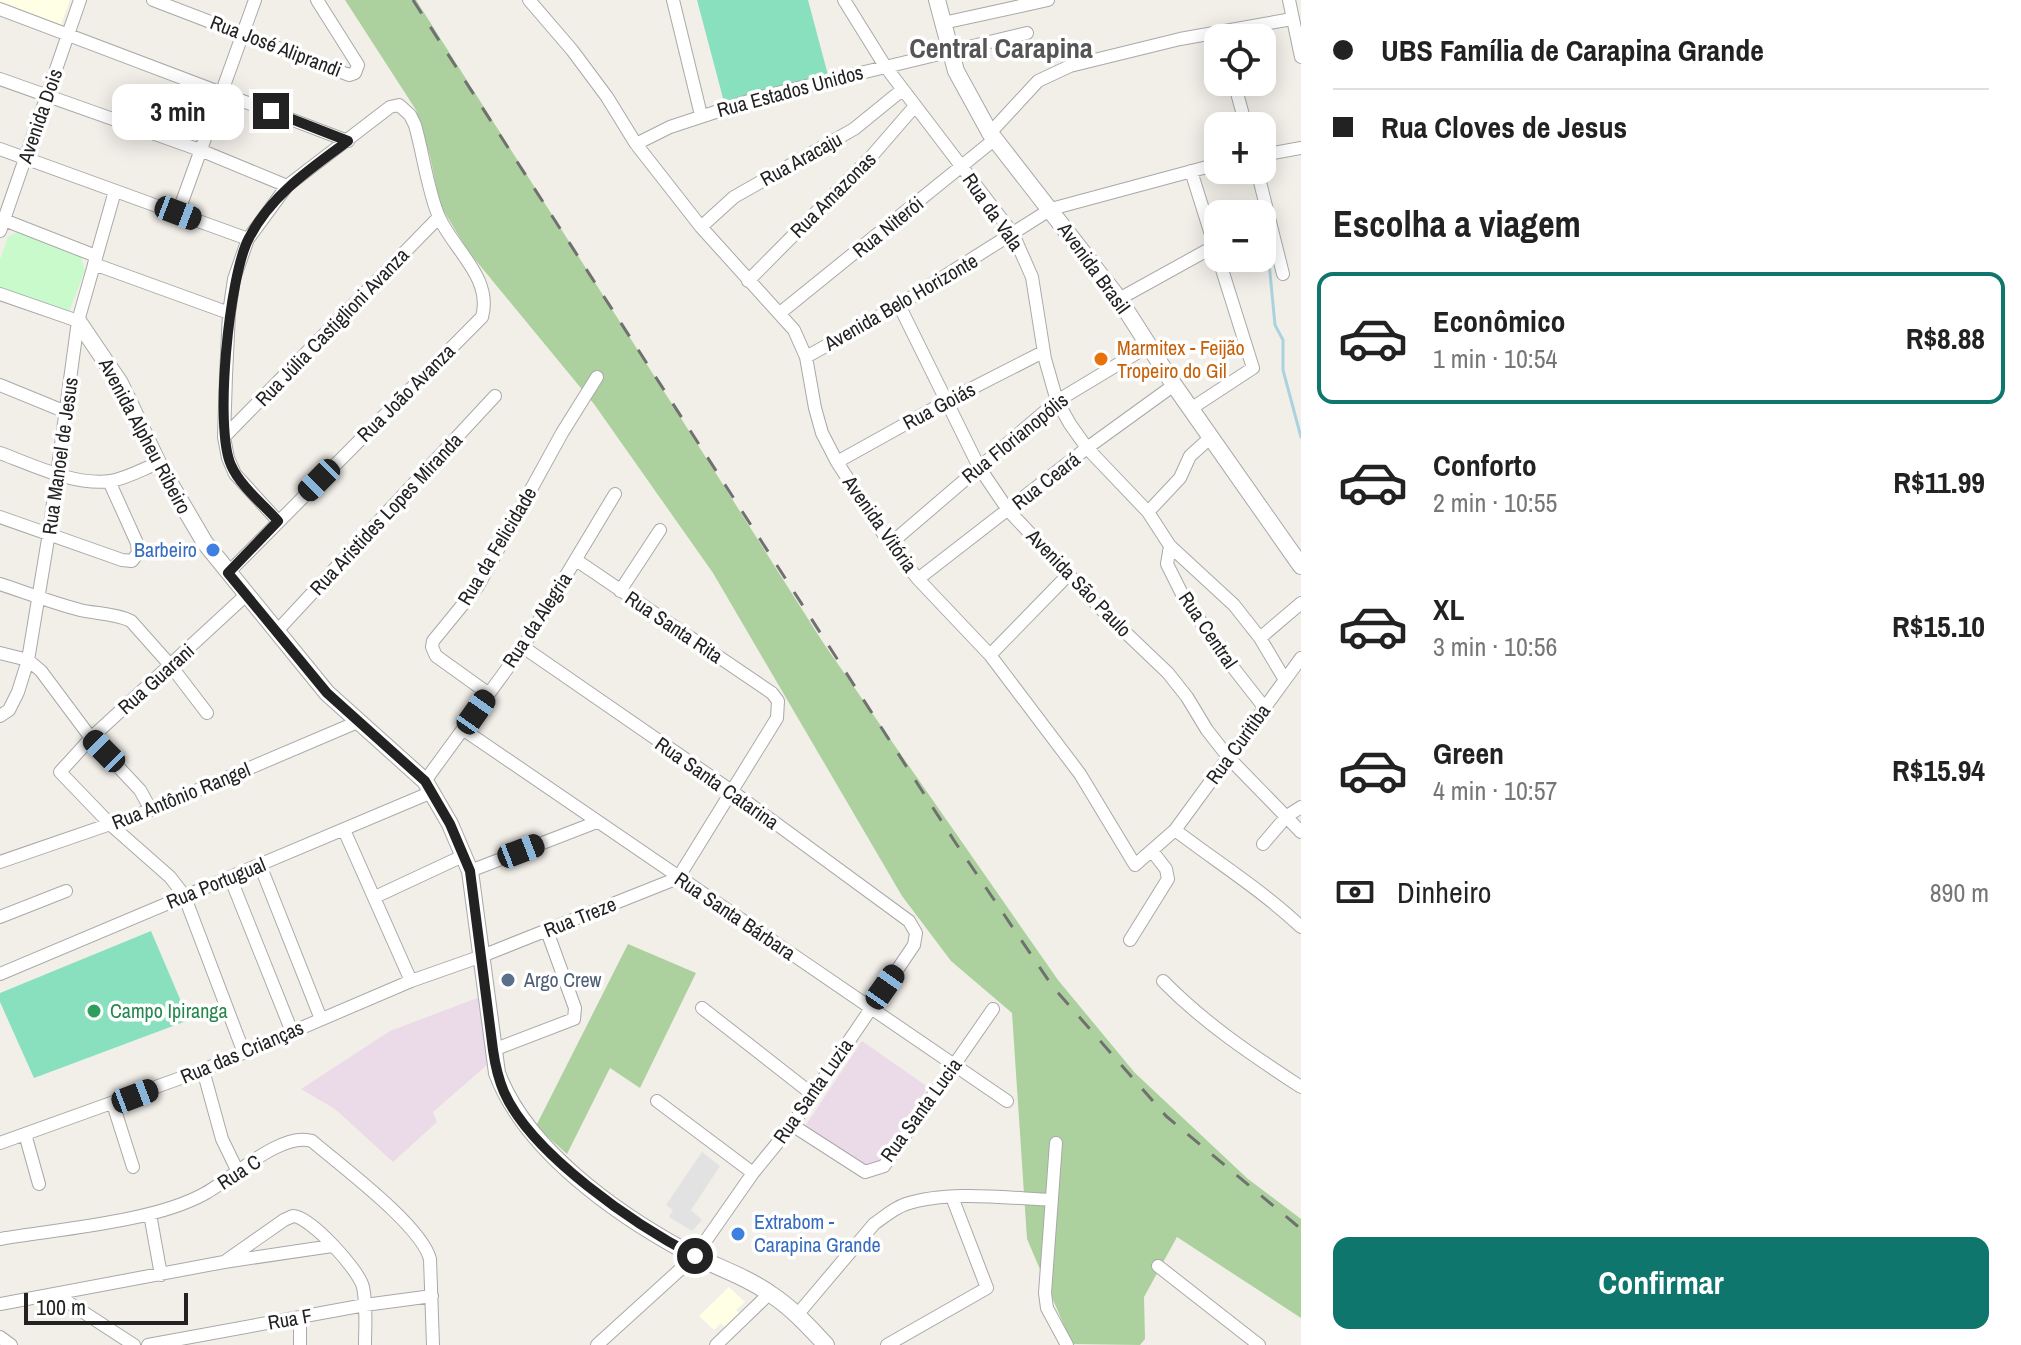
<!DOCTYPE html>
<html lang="pt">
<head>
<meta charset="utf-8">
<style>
  body { margin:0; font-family:"Archivo Narrow",sans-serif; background:#f2f2f2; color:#222; height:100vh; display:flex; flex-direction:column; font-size:30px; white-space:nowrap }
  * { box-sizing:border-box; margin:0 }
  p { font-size:26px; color:#767676 }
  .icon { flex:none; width:44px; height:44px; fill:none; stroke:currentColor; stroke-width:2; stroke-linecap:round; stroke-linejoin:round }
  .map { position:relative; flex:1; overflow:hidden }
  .details { display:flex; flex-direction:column; background:#fff; width:720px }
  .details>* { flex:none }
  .hud { display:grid; align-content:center; height:176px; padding:0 32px; background:#fff }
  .tools { position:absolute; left:1204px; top:24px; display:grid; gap:16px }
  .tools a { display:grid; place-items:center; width:72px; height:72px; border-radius:16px; background:#fff; box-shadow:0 4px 20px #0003; font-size:40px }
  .scale { position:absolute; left:24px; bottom:20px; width:164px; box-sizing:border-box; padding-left:8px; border:4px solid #222; border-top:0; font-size:22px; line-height:28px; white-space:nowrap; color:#222; -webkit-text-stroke:6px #fff; paint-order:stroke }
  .end { position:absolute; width:36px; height:36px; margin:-18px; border:10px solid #222; background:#fff; box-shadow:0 0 0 4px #fff }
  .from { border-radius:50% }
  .bubble { position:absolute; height:56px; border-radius:16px; background:#fff; box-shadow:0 4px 20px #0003; font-size:26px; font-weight:800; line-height:56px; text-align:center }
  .car { position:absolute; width:24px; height:48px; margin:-24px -12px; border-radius:10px; box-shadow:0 0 6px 2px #0007; background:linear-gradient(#222 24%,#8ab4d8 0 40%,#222 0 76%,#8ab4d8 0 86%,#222 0) }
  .hud b { display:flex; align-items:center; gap:28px; height:76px; font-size:30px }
  .hud b+b { border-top:2px solid #e0e0e0 }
  .hud i { width:20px; height:20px; background:#222 }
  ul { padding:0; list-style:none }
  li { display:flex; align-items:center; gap:24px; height:132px; margin:0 16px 12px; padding:0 16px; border:4px solid transparent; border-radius:16px }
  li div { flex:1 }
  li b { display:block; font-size:30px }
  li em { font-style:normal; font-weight:800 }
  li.on { border-color:#0f766e }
  li>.icon { width:72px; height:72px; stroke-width:1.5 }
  h2 { padding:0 32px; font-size:36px; line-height:96px }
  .pay { display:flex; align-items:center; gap:20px; height:88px; padding:0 32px; font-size:30px }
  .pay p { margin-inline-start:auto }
  .button { display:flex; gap:16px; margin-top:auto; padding:16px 32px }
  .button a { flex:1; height:92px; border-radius:16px; background:#0f766e; color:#fff; font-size:32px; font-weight:800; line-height:92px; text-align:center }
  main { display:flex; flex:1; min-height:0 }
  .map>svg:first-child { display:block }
  .industrial { fill:#ebdbe8 }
  .education { fill:#ffffe5 }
  .forest { fill:#add19e }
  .park { fill:#c8facc }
  .pitch { fill:#88e0be }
  .parking { fill:#e2e2e2 }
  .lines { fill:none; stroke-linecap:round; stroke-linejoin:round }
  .stream { stroke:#aad3df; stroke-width:3 }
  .minor-casing { stroke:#a9a9a9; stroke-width:14 }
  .tertiary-casing { stroke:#a9a9a9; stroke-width:18 }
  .minor { stroke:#fff; stroke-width:12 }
  .tertiary { stroke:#fff; stroke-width:16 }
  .rail { stroke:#707070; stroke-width:3; stroke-dasharray:16 16; stroke-linecap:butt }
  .route { stroke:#222; stroke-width:10 }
  .food-dot { fill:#e8710a; stroke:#fff; stroke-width:3 }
  .shop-dot { fill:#3f7fe0; stroke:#fff; stroke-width:3 }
  .service-dot { fill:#5c6f8a; stroke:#fff; stroke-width:3 }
  .leisure-dot { fill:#2e9e5b; stroke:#fff; stroke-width:3 }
  .labels { text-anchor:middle; stroke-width:7; stroke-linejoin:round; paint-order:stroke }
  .street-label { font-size:20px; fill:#222; stroke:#fff }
  .food-label { font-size:20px; fill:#c56008; stroke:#fff; text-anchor:start }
  .shop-label { font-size:20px; fill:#366cbe; stroke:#fff; text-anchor:end }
  .service-label { font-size:20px; fill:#4e5e75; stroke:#fff; text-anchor:start }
  .leisure-label { font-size:20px; fill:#27864d; stroke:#fff; text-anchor:start }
  .district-label { font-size:28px; font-weight:bold; fill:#555; stroke:#fff }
</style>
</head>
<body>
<main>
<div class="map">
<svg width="1301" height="1345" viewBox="0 0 1301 1345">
  <rect width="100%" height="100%" fill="#f2efe9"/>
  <path class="industrial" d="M 480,997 L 487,1065 L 433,1112 L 437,1122 L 393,1162 L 335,1109 L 301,1089 L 390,1031 Z
    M 862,1041 L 928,1087 L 878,1163 L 868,1167 L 805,1126 Z"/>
  <path class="education" d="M 0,0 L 70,0 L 60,27 L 0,5 Z
    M 729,1287 L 745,1302 L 736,1310 L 739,1313 L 725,1327 L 721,1323 L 714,1330 L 699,1316 Z"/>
  <path class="forest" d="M 345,0 L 416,0 L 824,644 L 1058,980 L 1135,1073 L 1248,1179 L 1301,1219 L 1301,1318 L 1177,1237 L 1144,1297 L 1145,1339 L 1140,1345 L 1072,1344 L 1027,1239 L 1012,1013 L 951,961 L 902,896 L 713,573 L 594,404 L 468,251 L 440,205 L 430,156 L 416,110 Z
    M 628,944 L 696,973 L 640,1088 L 610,1068 L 567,1154 L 536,1126 Z"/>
  <path class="park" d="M 18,232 L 80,255 L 85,270 L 69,312 L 0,289 L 0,260 L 8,237 Z"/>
  <path class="pitch" d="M 697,0 L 808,0 L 828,75 L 724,102 Z
    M 151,931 L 189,1020 L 34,1078 L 0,1002 L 0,993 Z"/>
  <path class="parking" d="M 702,1152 L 720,1166 L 691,1210 L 702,1220 L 692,1231 L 669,1217 L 673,1210 L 666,1205 Z"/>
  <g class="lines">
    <path class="stream" d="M 1262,235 L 1268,252 L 1275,325 L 1283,340 L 1283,370 L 1301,437"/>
    <defs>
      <path id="minor" d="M 153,0 L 349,75 L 355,73 L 358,65 L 317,0
        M 529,0 L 572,50 L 607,97 L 636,144 L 701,227 L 794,330 L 806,357 L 815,408 L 822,433 L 837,462 L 890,544 L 918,579 L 990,655 L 1080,774 L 1135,865 L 1175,830 L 1301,658
        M 673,0 L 701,115
        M 844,0 L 885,66 L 1013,234 L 1032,277 L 1045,359 L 1057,401 L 1070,424 L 1087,448 L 1148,512 L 1170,546 L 1234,605 L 1260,638 L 1285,680
        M 1289,0 L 1301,57
        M 0,9 L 348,141
        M 943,23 L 1048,0
        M 0,79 L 200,150 L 287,186
        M 1234,82 L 1246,126
        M 990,133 L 1038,81 L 1070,66 L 1180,39 L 1292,19
        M 636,144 L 670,127 L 761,97 L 1027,33
        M 0,149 L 248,239
        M 1262,155 L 1301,148
        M 1257,170 L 1283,274
        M 1191,171 L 1253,368 L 1192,408
        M 178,213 L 255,0
        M 4,220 L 96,256
        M 701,227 L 734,197 L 854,129 L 902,90
        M 0,231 L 80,0
        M 94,264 L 229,313
        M 748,281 L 870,158 L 915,106
        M 0,294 L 78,321
        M 1119,299 L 1213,247
        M 899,305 L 979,467 L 1008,510 L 1103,611 L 1168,673 L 1187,697 L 1207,730 L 1229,758 L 1301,832
        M 780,313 L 995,139
        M 806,357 L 899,305 L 1051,209 L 1218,164
        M 0,385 L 66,412
        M 224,437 L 439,217
        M 0,453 C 33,465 74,486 111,481 C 127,478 143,469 158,463
        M 837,462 L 945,402 L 1043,352
        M 1148,512 L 1180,478 L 1190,456 L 1211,437
        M 0,517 L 122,560 L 132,561 L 138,553 L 137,543 L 109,481
        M 890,544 L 1057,401 L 1150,345
        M 1170,546 L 1167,564 L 1183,596 L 1228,661 L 1264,707
        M 228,573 L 482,317 C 493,278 453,249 439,217 C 428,192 423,153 415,125 L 410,115 L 399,105 L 390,107 L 287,186 L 248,239 L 234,279 L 229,313 L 226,376 L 224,437 L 228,458 L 235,474 L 278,521
        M 918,579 L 1087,448 L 1174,385
        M 0,584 C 27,593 53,603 80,610 C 97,614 115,613 131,621 L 171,666 L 207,713
        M 620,591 L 660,530
        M 277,631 L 495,396
        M 1260,638 L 1301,603
        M 523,647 L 733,792 L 909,921 L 916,933 L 914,945 L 792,1125 L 753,1173 L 695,1256 L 597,1345
        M 0,653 L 28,660 L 41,671 L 91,738 L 140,790 L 151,810
        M 990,655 L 1068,575
        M 489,694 L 436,656 L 432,647 L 433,641 L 478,586 L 562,433 L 597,377
        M 0,716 L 9,710 L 18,692 L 28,660 L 49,533 L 78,321 L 115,191
        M 464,730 L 1007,1101
        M 425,781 L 523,647 L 615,494
        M 344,830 L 411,981
        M 1175,830 C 1217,862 1263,891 1301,927
        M 1263,844 L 1287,816 L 1301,807
        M 0,862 L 151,810 L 360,721
        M 260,865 L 321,1019
        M 470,871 L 597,822
        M 230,877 L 292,1032
        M 375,897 L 465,855
        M 0,917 L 66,891
        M 1130,940 L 1168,879 L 1166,869 L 1152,851
        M 0,974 L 432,792
        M 1163,981 C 1204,1023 1252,1055 1301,1087
        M 702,1008 L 812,1094
        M 493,1050 L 574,1019 L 575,1008 L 547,931
        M 244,1053 L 184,895 L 170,877 L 111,825 L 60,772 L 91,738 L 246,595
        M 203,1070 L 222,1139 L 238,1172
        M 657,1101 L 753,1173
        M 113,1104 L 133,1167
        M 792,1125 L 865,1172 L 884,1166 L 993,1009
        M 25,1134 L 39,1184
        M 0,1143 L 203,1070 L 411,981 L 482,956 L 678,878 L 777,718 L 778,701 L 772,693 L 576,560
        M 1056,1143 L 1045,1293 L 1047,1308 L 1067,1345
        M 150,1214 L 161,1275
        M 0,1239 C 59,1229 153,1222 204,1194 C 232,1179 281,1131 312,1141 C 341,1166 421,1225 430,1259 L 433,1345
        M 227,1260 L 284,1220 L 293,1216 C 311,1217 359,1270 363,1287 C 367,1306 365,1326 365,1345
        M 1158,1266 L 1259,1345
        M 57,1295 L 134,1345
        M 0,1304 L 224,1262 L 332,1246
        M 797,1315 L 874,1224 C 884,1217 894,1208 906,1204 C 948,1190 1008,1198 1052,1200
        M 300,1318 L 300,1345
        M 0,1337 L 11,1345
        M 148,1345 L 365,1305 L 432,1296
        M 716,1345 L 770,1293
        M 887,1345 L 987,1288 L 952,1197"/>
      <path id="tertiary" d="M 937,0 L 956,71 L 990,133 L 1119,299 L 1174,385 L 1301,566
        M 78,321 L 120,383 L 158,463 L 205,543 L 327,693 L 425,781 L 450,824 L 470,871 L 497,1073 C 525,1149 615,1213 685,1251 C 713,1266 746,1276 772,1295 C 793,1309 809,1327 826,1345"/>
    </defs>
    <use href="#minor" class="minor-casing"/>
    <use href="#tertiary" class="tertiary-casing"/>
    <use href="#minor" class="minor"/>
    <use href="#tertiary" class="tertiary"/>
    <path class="rail" d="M 413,0 L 955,842 L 1053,987 L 1166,1116 L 1301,1229"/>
  </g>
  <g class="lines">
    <path class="route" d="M 271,111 L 348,141 C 310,169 271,195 249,238 C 229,275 214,428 231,465 C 240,486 263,504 278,521 L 228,573 L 327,693 L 425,781 L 450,824 L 470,871 L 493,1050 C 495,1064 498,1078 504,1092 C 531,1154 635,1225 695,1256"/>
  </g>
  <circle class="food-dot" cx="1101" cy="359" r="8"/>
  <g class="shop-dot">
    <circle cx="213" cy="550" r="8"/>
    <circle cx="738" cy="1234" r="8"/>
  </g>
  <circle class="service-dot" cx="508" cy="980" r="8"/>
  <circle class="leisure-dot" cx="94" cy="1011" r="8"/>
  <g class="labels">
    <g class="street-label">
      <text transform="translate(276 46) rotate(21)" y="7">Rua José Aliprandi</text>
      <text transform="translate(790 91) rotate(-15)" y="7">Rua Estados Unidos</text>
      <text transform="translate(40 116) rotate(-71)" y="7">Avenida Dois</text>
      <text transform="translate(801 159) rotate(-29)" y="7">Rua Aracaju</text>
      <text transform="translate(833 195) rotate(-45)" y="7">Rua Amazonas</text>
      <text transform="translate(993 212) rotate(55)" y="7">Rua da Vala</text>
      <text transform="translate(888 227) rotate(-39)" y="7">Rua Niterói</text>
      <text transform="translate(1094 268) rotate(54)" y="7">Avenida Brasil</text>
      <text transform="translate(901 302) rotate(-30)" y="7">Avenida Belo Horizonte</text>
      <text transform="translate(332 327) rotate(-46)" y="7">Rua Júlia Castiglioni Avanza</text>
      <text transform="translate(406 393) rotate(-45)" y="7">Rua João Avanza</text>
      <text transform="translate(939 406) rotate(-28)" y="7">Rua Goiás</text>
      <text transform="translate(145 436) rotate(62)" y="7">Avenida Alpheu Ribeiro</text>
      <text transform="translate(1015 438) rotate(-39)" y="7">Rua Florianopólis</text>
      <text transform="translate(60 456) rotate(-82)" y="7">Rua Manoel de Jesus</text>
      <text transform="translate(1046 481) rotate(-38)" y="7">Rua Ceará</text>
      <text transform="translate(386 514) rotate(-47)" y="7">Rua Aristides Lopes Miranda</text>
      <text transform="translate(880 524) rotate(55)" y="7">Avenida Vitória</text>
      <text transform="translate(497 546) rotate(-59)" y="7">Rua da Felicidade</text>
      <text transform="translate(1079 583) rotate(46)" y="7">Avenida São Paulo</text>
      <text transform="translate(537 620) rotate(-57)" y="7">Rua da Alegria</text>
      <text transform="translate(674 627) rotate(34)" y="7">Rua Santa Rita</text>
      <text transform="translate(1208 630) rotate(56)" y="7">Rua Central</text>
      <text transform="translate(156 679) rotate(-42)" y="7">Rua Guarani</text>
      <text transform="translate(1238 744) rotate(-54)" y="7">Rua Curitiba</text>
      <text transform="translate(717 783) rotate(35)" y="7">Rua Santa Catarina</text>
      <text transform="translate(181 796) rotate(-22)" y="7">Rua Antônio Rangel</text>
      <text transform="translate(216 883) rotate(-22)" y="7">Rua Portugual</text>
      <text transform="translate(735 916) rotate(34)" y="7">Rua Santa Bárbara</text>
      <text transform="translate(580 917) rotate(-22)" y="7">Rua Treze</text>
      <text transform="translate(242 1052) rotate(-23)" y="7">Rua das Crianças</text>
      <text transform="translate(813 1091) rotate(-55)" y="7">Rua Santa Luzia</text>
      <text transform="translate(921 1110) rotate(-54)" y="7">Rua Santa Lucia</text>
      <text transform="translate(239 1172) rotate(-33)" y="7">Rua C</text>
      <text transform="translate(290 1319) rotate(-10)" y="7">Rua F</text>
    </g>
    <g class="food-label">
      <text x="1117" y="355">Marmitex - Feijão<tspan x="1117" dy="23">Tropeiro do Gil</tspan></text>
    </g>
    <g class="shop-label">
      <text x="197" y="557">Barbeiro</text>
      <text x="754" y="1229" text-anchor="start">Extrabom -<tspan x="754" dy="23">Carapina Grande</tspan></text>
    </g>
    <g class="service-label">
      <text x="524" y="987">Argo Crew</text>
    </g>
    <g class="leisure-label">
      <text x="110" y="1018">Campo Ipiranga</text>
    </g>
    <g class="district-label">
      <text x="1001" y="58">Central Carapina</text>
    </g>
  </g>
</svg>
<div class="tools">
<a><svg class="icon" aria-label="locate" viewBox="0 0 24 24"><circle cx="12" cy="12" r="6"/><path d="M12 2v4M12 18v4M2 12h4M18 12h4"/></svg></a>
<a>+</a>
<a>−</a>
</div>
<div class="scale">100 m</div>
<i class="end from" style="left:695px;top:1256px"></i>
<i class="end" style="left:271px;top:111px"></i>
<div class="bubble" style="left:112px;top:84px;width:132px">3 min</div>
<i class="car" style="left:178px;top:213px;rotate:111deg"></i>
<i class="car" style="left:319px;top:480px;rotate:225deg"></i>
<i class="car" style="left:476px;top:712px;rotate:35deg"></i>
<i class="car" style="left:104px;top:751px;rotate:315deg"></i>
<i class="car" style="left:521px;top:851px;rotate:69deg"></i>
<i class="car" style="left:885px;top:987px;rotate:35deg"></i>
<i class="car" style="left:135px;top:1096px;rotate:69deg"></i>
</div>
<section class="details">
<div class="hud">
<b><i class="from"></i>UBS Família de Carapina Grande</b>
<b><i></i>Rua Cloves de Jesus</b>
</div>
<h2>Escolha a viagem</h2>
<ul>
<li class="on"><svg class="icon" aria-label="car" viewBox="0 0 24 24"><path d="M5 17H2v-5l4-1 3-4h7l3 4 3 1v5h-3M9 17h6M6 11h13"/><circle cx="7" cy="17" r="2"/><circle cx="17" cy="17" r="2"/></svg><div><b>Econômico</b><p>1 min · 10:54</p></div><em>R$8.88</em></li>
<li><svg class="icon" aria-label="car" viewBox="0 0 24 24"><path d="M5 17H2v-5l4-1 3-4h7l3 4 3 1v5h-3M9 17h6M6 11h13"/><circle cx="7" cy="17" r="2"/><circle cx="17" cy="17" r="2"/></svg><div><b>Conforto</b><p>2 min · 10:55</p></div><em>R$11.99</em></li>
<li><svg class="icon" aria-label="car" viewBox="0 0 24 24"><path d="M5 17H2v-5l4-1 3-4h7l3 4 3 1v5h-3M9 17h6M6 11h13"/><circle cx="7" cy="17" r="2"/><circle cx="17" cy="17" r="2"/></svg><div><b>XL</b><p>3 min · 10:56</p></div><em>R$15.10</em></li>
<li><svg class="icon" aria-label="car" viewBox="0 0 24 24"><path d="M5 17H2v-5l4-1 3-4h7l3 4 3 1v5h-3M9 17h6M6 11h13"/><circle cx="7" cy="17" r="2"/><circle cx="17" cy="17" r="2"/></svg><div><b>Green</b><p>4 min · 10:57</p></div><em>R$15.94</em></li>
</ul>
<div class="pay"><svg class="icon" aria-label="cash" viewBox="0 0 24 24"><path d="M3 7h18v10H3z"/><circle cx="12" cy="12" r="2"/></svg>Dinheiro<p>890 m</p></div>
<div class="button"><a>Confirmar</a></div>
</section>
</main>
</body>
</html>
